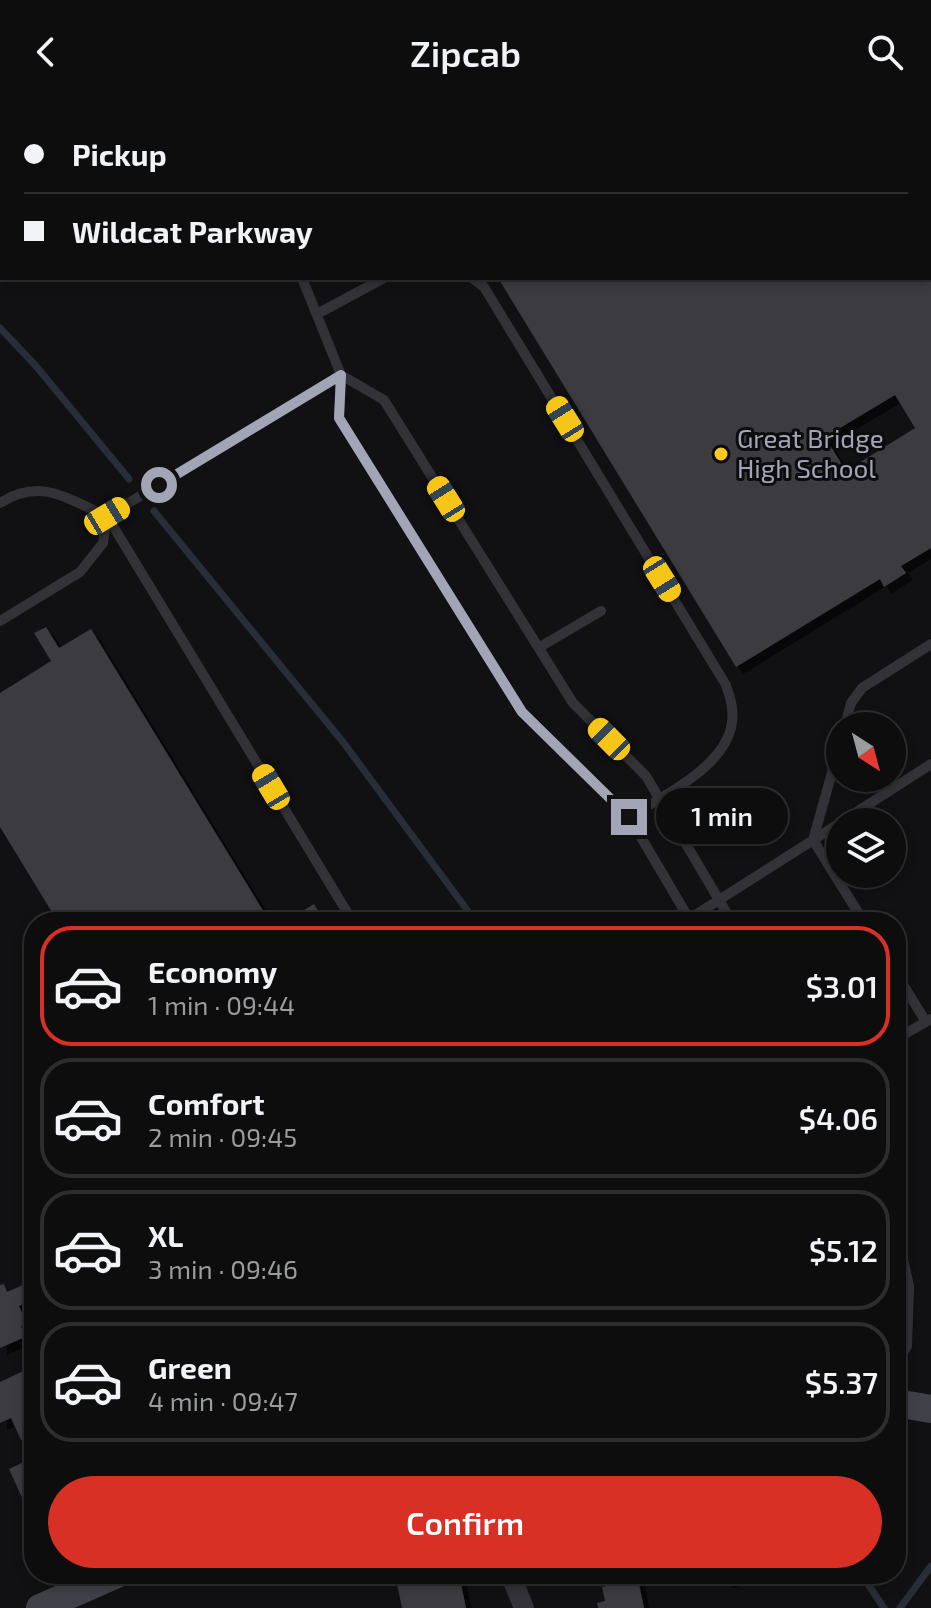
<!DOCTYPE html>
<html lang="en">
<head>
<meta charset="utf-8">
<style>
  body { margin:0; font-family:"Exo 2",sans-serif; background:#1b1b1c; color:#f1f3f6; height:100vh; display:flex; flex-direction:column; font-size:30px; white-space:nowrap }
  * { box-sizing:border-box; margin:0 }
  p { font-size:26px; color:#9a9c9e }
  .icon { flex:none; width:44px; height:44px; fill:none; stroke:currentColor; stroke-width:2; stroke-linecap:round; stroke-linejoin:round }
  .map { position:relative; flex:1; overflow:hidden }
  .panel { position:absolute; left:24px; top:808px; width:882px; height:672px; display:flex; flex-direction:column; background:#0d0d0e; border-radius:32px; box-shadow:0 4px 12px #0003,0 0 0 2px #2d2d2e }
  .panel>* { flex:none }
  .hud { position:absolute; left:0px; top:0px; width:932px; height:176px; box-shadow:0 4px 12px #0003,0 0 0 2px #2d2d2e; display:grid; align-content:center; height:176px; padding:0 24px; background:#0d0d0e }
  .needle { width:52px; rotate:144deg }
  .controls { position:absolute; left:826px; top:608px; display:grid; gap:16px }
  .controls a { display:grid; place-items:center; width:80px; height:80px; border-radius:50%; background:#0d0d0e; box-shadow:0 4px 12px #0003,0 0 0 2px #2d2d2e; font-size:40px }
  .end { position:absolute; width:36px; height:36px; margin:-18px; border:10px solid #a1a5b5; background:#111; box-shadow:0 0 0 4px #111 }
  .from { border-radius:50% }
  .bubble { position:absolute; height:56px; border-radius:28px; background:#0d0d0e; box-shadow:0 4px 12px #0003,0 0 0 2px #2d2d2e; font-size:26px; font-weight:600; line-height:56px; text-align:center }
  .car { position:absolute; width:24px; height:48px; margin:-24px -12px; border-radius:10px; box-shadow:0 0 6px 2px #0007; background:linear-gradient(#f5c518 24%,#345 0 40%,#f5c518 0 76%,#345 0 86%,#f5c518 0) }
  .hud b { display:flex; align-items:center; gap:28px; height:76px; font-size:30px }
  .hud b+b { border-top:2px solid #2d2d2e }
  .hud i { width:20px; height:20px; background:#f1f3f6 }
  ul { padding:14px 0 0; list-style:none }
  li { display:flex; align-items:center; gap:24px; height:120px; margin:0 16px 12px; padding:0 8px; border:4px solid #2d2d2e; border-radius:32px }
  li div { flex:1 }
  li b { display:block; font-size:30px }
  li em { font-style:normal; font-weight:600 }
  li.active { border-color:#d93025 }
  li>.icon { width:72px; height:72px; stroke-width:1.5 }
  .cta { display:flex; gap:16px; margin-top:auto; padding:16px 24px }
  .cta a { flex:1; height:92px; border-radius:48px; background:#d93025; color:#fff; font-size:32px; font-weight:600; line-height:92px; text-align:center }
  header { display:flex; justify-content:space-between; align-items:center; height:104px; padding:0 24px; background:#0d0d0e; font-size:36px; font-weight:600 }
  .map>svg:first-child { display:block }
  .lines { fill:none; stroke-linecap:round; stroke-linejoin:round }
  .stream { stroke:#272e37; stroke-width:7 }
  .building { fill:#3a3b41; fill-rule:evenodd; filter:url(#shadow) }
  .service { stroke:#323238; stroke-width:10 }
  .minor { stroke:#323238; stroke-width:20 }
  .secondary { stroke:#404148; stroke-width:28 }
  .route { stroke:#a1a5b5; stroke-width:10 }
  .poi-dot { fill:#ffc91d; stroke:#0c0c0e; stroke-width:3 }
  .labels { text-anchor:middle; stroke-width:6; stroke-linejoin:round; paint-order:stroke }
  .poi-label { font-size:26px; fill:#a1a5b5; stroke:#0c0c0e; text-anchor:start }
</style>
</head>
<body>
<header><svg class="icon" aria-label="back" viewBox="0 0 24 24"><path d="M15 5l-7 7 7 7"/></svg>Zipcab<svg class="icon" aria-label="search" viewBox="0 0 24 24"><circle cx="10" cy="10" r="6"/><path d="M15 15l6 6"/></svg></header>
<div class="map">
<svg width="931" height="1504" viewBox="0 0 931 1504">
  <defs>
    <filter id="shadow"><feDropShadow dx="7" dy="7" stdDeviation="0" flood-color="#0009"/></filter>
  </defs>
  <rect width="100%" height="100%" fill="#111113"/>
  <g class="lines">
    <path class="stream" d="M 0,224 L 36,262 L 129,375
      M 154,407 L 343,638 L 476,818
      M 861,1470 L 884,1504
      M 900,1504 L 931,1462"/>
  </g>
  <path class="building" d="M 498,174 L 931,174 L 931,444 L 901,462 L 906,469 L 884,483 L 880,475 L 736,563 ZM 895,291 L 915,324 L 846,367 L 825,333 Z
    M 46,523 L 59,544 L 91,525 L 270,818 L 58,818 L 0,723 L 0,589 L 51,557 L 34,529 Z
    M 314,800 L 325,818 L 291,818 L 289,815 Z
    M 4,1180 L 7,1188 L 23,1181 L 30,1197 L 19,1202 L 27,1220 L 21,1222 L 25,1233 L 0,1244 L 0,1181 Z
    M 34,1262 L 34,1330 L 21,1336 L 11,1314 L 0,1319 L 0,1278 Z
    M 34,1353 L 34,1420 L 9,1365 Z
    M 411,1470 L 459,1470 L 466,1504 L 402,1504 L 396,1475 L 411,1472 Z
    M 723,1470 L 741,1470 L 742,1473 L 725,1477 Z
    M 638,1475 L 644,1504 L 598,1504 L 597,1499 L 605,1497 L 602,1483 Z"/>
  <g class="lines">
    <path class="service" d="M 204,0 L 205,2
      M 894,0 L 895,2
      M 930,60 L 931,61
      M 302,174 L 341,271 L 107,412 L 353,818
      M 472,174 L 484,183 L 726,581 C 730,593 734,605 732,618 C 727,662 663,692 629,713
      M 317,210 L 384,174
      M 0,399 C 41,373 67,395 107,412 L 103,439 L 80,468 L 0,517
      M 540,543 L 601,507
      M 845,622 L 851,599 L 862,584 L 931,540
      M 840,640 L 813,736 L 864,818
      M 841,718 L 931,660
      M 689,815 L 840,719
      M 691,818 L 629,713 L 522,608 L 339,314 L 341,271 L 384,296 L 573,599 L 646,672 L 732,818
      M 896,869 L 926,918
      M 896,935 L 931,915
      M 896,1124 L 909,1182 L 907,1242 L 896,1261"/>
    <path class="minor" d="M 510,1470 L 524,1504"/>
    <path class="secondary" d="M 896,1299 L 931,1305
      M 40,1504 L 117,1470"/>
  </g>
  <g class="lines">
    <path class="route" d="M 159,381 L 341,271 L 339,314 L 522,608 L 629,713"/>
  </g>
  <circle class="poi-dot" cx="721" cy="350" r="8"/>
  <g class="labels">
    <g class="poi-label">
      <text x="737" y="344">Great Bridge<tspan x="737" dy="30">High School</tspan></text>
    </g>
  </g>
</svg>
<div class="controls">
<a><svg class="needle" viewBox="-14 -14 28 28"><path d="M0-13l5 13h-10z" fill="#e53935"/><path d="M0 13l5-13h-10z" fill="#9a9c9e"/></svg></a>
<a><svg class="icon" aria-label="layers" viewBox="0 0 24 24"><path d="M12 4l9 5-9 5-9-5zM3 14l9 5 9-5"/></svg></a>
</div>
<i class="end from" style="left:159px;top:381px"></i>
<i class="end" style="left:629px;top:713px"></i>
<div class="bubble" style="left:656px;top:684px;width:132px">1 min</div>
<i class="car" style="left:565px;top:315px;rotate:328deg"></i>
<i class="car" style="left:446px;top:395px;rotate:328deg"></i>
<i class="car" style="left:107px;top:412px;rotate:59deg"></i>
<i class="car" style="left:662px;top:475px;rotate:148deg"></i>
<i class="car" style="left:609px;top:635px;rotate:315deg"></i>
<i class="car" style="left:271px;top:683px;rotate:329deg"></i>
<div class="hud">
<b><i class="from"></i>Pickup</b>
<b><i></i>Wildcat Parkway</b>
</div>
<section class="panel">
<ul>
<li class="active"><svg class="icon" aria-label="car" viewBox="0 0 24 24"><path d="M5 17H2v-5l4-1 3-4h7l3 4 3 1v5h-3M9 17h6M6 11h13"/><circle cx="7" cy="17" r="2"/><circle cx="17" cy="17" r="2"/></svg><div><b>Economy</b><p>1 min · 09:44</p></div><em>$3.01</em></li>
<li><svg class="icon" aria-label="car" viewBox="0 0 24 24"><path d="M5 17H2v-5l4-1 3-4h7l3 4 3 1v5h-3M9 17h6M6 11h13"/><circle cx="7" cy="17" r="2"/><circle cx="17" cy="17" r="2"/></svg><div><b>Comfort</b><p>2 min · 09:45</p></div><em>$4.06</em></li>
<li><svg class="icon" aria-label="car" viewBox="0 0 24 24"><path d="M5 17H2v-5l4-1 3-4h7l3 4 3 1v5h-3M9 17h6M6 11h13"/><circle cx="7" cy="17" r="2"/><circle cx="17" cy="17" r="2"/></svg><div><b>XL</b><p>3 min · 09:46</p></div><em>$5.12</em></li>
<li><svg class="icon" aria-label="car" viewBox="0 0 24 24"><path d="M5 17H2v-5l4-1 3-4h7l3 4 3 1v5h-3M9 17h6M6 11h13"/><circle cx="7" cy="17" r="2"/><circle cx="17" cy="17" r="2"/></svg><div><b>Green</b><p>4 min · 09:47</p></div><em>$5.37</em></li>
</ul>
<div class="cta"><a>Confirm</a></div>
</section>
</div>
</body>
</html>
